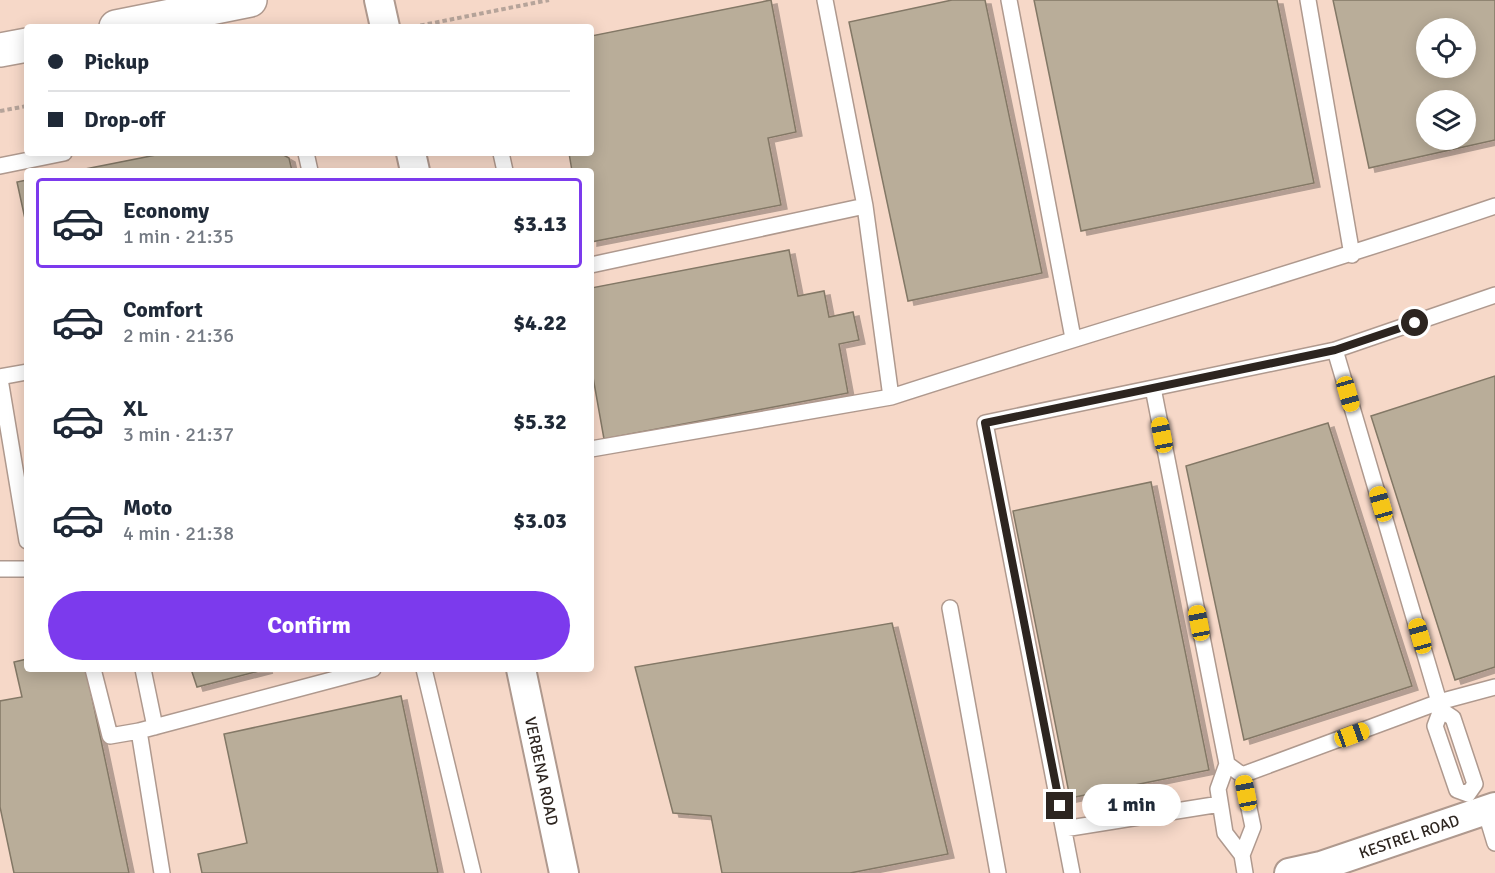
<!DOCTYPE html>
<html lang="en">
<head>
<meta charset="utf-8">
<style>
  body { margin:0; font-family:Signika,sans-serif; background:#f6f6f7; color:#1f2937; height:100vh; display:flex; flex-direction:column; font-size:22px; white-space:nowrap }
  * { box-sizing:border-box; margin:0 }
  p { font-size:20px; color:#747a83 }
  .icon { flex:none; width:33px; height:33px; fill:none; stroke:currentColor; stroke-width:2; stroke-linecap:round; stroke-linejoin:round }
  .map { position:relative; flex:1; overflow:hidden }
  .side { position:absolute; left:24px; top:168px; width:570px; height:504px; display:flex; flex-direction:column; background:#fff; border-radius:6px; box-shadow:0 3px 15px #0003 }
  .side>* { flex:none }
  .banner { position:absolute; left:24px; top:24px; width:570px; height:132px; border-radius:6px; box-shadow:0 3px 15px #0003; display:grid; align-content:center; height:132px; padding:0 24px; background:#fff }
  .buttons { position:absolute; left:1416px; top:18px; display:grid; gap:12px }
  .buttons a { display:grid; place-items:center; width:60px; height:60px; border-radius:50%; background:#fff; box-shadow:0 3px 15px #0003; font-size:30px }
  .end { position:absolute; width:27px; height:27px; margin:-14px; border:8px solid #2d2520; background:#fff; box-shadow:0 0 0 3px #fff }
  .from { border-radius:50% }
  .bubble { position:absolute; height:42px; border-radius:21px; background:#fff; box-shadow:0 3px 15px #0003; font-size:20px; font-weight:700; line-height:42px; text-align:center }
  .car { position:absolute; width:18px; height:36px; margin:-18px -9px; border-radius:8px; box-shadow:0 0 4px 2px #0007; background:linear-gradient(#f5c518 24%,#345 0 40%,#f5c518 0 76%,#345 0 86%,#f5c518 0) }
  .banner b { display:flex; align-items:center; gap:21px; height:57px; font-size:22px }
  .banner b+b { border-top:2px solid #e0e1e3 }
  .banner i { width:15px; height:15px; background:#1f2937 }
  ul { padding:10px 0 0; list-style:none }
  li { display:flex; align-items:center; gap:18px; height:90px; margin:0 12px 9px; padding:0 12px; border:3px solid transparent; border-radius:6px }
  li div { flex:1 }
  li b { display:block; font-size:22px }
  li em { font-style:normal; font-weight:700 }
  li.on { border-color:#7c3aed }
  li>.icon { width:54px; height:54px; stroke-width:1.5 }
  .action { display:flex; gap:12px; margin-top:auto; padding:12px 24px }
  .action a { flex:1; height:69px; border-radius:36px; background:#7c3aed; color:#fff; font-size:24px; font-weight:700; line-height:69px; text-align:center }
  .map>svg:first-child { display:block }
  .built { fill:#f6d8c8; fill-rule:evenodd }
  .building { fill:#b9ad99; stroke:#837866; stroke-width:1.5; fill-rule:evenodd; filter:url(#shadow) }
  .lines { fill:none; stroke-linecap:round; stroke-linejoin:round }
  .service-casing { stroke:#af998e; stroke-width:18 }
  .minor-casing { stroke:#af998e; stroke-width:32 }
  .secondary-casing { stroke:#af998e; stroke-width:36 }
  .path { stroke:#b6a49a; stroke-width:4; stroke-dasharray:4.5 3; stroke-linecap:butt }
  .service { stroke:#fff; stroke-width:15 }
  .minor { stroke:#fff; stroke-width:28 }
  .secondary { stroke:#fff; stroke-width:33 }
  .route { stroke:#2d2520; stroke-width:8 }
  .labels { text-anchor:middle; stroke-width:4.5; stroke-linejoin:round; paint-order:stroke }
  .street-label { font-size:16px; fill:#2d2520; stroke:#fff }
</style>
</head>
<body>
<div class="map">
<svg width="1495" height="873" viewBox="0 0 1495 873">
  <defs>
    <filter id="shadow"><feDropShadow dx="6" dy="4" stdDeviation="0" flood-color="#0004"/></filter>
  </defs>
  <rect width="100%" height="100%" fill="#fde6d9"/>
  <path class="built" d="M 0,0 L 1495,0 L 1495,873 L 0,873 ZM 27,27 L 591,27 L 591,153 L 27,153 ZM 1426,28 L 1466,28 L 1466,68 L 1426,68 ZM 1426,100 L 1466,100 L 1466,140 L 1426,140 ZM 27,171 L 591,171 L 591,669 L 27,669 Z"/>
  <path class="building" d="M 771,0 L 796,132 L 768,138 L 781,205 L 591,242 L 591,171 L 572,171 L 569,153 L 591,153 L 591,36 Z
    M 952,0 L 985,0 L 1042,273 L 908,301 L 849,22 Z
    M 1034,0 L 1277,0 L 1314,183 L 1081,231 Z
    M 1333,0 L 1495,0 L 1495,140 L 1369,168 ZM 1426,28 L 1466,28 L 1466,68 L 1426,68 ZM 1426,100 L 1466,100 L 1466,140 L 1426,140 Z
    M 166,153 L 280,153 L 289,158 L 292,171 L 75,171 Z
    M 27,180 L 27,228 L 17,182 Z
    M 789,250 L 798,296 L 824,291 L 829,317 L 853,312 L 859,340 L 839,344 L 848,393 L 604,439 L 591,366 L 591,288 Z
    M 1495,376 L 1495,667 L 1455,680 L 1371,416 Z
    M 1328,423 L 1412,686 L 1244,740 L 1186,466 Z
    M 1151,482 L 1209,770 L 1070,798 L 1013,511 Z
    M 892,623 L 948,854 L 850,873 L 722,873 L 711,816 L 673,813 L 635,667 Z
    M 27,659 L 27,669 L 86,669 L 129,873 L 14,873 L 0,807 L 0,701 L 22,697 L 14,662 Z
    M 191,669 L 267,669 L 197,687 Z
    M 401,696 L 438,873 L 202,873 L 198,854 L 247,843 L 224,734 Z"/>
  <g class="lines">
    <defs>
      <path id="service" d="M 1009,0 L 1073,338
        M 1308,0 L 1352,255
        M 306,153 L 310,171
        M 501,153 L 505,171
        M 0,166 L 64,153
        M 591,265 L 865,206 L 825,0
        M 0,377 L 27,372
        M 0,379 L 27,541
        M 1153,388 L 1335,350 L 1495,295
        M 891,397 C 1092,332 1295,274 1495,206
        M 591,449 L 891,397 L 865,206
        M 0,569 L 27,569
        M 950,608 L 998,873
        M 93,669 L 110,736 L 139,731
        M 143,669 L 155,727
        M 424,669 L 473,873
        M 1441,710 L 1453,718 L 1475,784 L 1468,794 L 1457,790 L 1435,726 L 1441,710 L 1439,702 L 1495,687
        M 1242,775 L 1439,702 L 1335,350
        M 1485,810 L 1495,843
        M 1064,829 L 1220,804
        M 1242,855 L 1253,827 L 1242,775 L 1227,764 L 1218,789 L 1225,833 L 1242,855 L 1245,873
        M 162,873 L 139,731 L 373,669
        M 1072,873 L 985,423 L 1153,388 L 1227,764"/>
      <path id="minor" d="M 379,0 L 385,27
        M 411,153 L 415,171
        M 521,669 L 564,873
        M 1289,873 L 1321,866 L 1495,807"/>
      <path id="secondary" d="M 116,27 L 250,0
        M 0,50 L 27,45"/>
    </defs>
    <use href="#service" class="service-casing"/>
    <use href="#minor" class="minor-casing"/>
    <use href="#secondary" class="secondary-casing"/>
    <path class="path" d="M 413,27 L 549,0
      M 0,111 L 27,106"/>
    <use href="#service" class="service"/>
    <use href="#minor" class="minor"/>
    <use href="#secondary" class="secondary"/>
  </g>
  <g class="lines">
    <path class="route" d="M 1060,806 L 985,423 L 1335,350 L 1415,323"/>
  </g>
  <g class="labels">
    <g class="street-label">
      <text transform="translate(542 771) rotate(78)" y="6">VERBENA ROAD</text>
      <text transform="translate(1409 836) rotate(-19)" y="6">KESTREL ROAD</text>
    </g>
  </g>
</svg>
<div class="buttons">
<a><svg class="icon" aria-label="locate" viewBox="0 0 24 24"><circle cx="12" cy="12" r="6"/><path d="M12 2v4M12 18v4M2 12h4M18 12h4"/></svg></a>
<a><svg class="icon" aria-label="layers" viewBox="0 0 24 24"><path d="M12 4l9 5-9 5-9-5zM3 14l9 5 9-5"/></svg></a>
</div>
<i class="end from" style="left:1415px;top:323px"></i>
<i class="end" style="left:1060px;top:806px"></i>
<div class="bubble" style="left:1082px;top:784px;width:99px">1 min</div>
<i class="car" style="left:1348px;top:394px;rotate:164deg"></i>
<i class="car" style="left:1162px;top:435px;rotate:349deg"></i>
<i class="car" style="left:1381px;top:504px;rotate:344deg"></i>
<i class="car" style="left:1199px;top:623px;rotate:349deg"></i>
<i class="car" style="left:1420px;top:636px;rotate:344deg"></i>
<i class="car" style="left:1352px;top:735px;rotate:70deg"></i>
<i class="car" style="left:1246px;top:793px;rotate:349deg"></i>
<div class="banner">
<b><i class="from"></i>Pickup</b>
<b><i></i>Drop-off</b>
</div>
<section class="side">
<ul>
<li class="on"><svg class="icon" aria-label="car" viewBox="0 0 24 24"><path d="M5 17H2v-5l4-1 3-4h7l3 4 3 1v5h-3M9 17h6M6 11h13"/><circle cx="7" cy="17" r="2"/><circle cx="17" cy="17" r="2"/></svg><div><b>Economy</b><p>1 min · 21:35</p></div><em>$3.13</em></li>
<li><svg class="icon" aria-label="car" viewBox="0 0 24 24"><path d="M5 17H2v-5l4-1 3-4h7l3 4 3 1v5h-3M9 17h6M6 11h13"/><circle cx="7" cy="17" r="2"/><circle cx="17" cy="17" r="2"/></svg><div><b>Comfort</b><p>2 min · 21:36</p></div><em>$4.22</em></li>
<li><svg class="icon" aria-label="car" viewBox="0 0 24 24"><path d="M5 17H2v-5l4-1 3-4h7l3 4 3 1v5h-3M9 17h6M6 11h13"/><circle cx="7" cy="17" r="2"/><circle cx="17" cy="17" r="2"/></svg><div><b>XL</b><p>3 min · 21:37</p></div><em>$5.32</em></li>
<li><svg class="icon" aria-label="car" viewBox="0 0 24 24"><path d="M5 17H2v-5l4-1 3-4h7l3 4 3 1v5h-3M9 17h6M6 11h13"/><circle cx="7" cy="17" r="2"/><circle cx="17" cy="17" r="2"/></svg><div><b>Moto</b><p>4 min · 21:38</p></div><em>$3.03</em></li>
</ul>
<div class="action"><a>Confirm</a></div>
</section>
</div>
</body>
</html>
